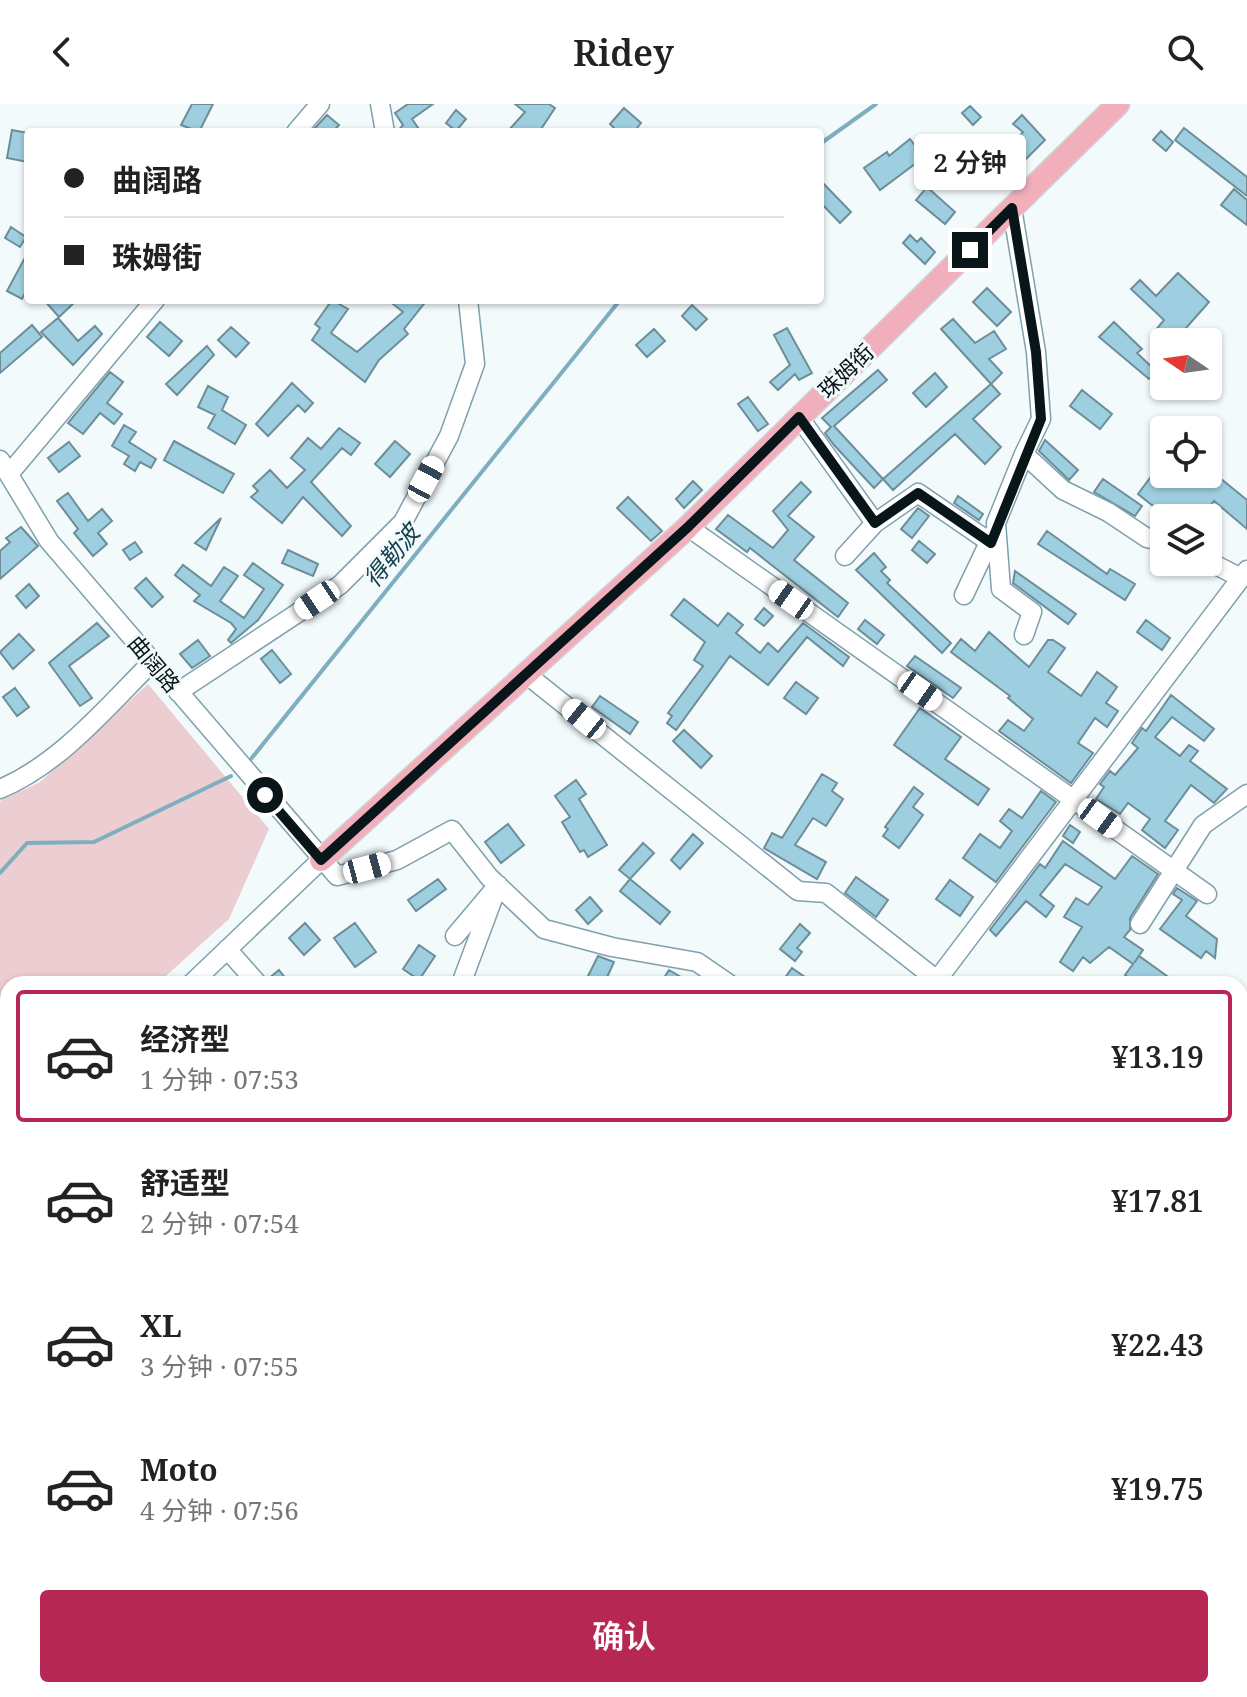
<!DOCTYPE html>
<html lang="zh">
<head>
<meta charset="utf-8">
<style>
  body { margin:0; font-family:"Noto Serif","Noto Sans SC",serif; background:#f6f6f6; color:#222; height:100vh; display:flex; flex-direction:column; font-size:30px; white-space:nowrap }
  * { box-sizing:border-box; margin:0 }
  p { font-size:26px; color:#767676 }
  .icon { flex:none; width:44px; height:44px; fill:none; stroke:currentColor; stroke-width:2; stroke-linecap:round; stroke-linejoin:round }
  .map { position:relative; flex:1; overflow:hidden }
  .drawer { position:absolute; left:0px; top:872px; width:1248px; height:722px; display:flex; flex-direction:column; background:#fff; border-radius:24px 24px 0 0; box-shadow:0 2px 6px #0004 }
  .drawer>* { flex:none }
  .banner { position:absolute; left:24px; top:24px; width:800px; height:176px; border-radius:8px; box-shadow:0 2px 6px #0004; display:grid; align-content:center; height:176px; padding:0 40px; background:#fff }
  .needle { width:52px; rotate:283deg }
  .buttons { position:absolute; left:1150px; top:224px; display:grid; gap:16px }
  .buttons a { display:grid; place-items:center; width:72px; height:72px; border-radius:8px; background:#fff; box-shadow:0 2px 6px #0004; font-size:40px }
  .end { position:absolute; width:36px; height:36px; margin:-18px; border:10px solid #081519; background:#fff; box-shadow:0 0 0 4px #fff }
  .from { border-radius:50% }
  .bubble { position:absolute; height:56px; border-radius:8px; background:#fff; box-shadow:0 2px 6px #0004; font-size:26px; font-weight:600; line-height:56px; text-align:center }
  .car { position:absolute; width:24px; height:48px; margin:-24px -12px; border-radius:10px; box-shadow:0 0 6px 2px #0007; background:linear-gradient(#fff 24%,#345 0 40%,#fff 0 76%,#345 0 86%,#fff 0) }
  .banner b { display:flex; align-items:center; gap:28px; height:76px; font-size:30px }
  .banner b+b { border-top:2px solid #e0e0e0 }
  .banner i { width:20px; height:20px; background:#222 }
  ul { padding:14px 0 0; list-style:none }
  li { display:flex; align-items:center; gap:24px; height:132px; margin:0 16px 12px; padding:0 24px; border:4px solid transparent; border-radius:8px }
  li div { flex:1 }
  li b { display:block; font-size:30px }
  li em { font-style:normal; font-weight:600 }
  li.on { border-color:#b72754 }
  li>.icon { width:72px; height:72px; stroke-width:1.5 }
  .primary-button { display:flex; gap:16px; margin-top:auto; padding:16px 40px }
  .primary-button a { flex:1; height:92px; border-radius:8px; background:#b72754; color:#fff; font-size:32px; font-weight:600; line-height:92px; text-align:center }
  header { display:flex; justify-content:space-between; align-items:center; height:104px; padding:0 40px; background:#fff; font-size:36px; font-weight:600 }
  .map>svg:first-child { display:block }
  .green { fill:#eccdd1 }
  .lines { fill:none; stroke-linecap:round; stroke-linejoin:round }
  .stream { stroke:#7eaebf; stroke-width:4 }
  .building { fill:#9ecfe0; stroke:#6d8e99; stroke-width:2 }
  .minor-casing { stroke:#7fa0ac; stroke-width:21 }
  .major-casing { stroke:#d3d5d6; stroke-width:25 }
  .minor { stroke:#fff; stroke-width:18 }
  .major { stroke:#f1afbc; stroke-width:22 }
  .route { stroke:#081519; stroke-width:10 }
  .labels { text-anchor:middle; stroke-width:6; stroke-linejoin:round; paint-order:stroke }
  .street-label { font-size:22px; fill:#081519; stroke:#f3fafc }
  .water-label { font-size:24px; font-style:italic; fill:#15414e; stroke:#f3fafc }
</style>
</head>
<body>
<header><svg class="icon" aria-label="back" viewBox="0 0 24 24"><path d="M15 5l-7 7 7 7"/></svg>Ridey<svg class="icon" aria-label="search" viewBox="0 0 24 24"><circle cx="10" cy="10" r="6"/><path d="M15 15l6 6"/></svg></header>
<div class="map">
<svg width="1247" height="1593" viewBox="0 0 1247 1593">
  <rect width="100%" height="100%" fill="#f3fafc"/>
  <path class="green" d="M 148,580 L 269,725 L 229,815 L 157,880 L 8,880 L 8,1006 L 0,1011 L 0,697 L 40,678 Z"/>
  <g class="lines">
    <path class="stream" d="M 820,40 L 876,0
      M 251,655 L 620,196
      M 0,769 L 27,739 L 94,738 L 231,672"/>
  </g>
  <path class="building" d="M 192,0 L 213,0 L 199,28 L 181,21 Z
    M 408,0 L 433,0 L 412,15 L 421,28 L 397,28 L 403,21 L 395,9 Z
    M 515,0 L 549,0 L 555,4 L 539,28 L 507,28 L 525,8 Z
    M 970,2 L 981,13 L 973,21 L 962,9 Z
    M 624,4 L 641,19 L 634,28 L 618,28 L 610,20 Z
    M 456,6 L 466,15 L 456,27 L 446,19 Z
    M 327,11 L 339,21 L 333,28 L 320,28 L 315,24 Z
    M 1022,11 L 1045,36 L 1008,73 L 979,47 L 987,38 L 1002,51 L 1023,28 L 1013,20 Z
    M 1184,24 L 1247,73 L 1247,92 L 1175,36 Z
    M 12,26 L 28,29 L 28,58 L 7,54 Z
    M 1161,27 L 1173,38 L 1166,47 L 1153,36 Z
    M 910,35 L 921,49 L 924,45 L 943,59 L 933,73 L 915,60 L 880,86 L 864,64 L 887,48 L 889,52 Z
    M 820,76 L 851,108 L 840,119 L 820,98 Z
    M 927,83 L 955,108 L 945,120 L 916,96 Z
    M 1234,85 L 1247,96 L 1247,121 L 1221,101 Z
    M 11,123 L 26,133 L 20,143 L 5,134 Z
    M 910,131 L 917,138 L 921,134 L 935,148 L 925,160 L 903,139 Z
    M 28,148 L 28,183 L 22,195 L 7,187 Z
    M 1178,169 L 1209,198 L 1186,224 L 1200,238 L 1167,238 L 1155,227 L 1164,216 L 1131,185 L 1140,176 L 1156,192 Z
    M 987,184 L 1011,208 L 997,222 L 973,198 Z
    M 44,196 L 77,196 L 59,213 Z
    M 332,196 L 348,205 L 331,229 L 357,248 L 403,208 L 388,196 L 412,199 L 427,196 L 404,225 L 408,230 L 379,256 L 365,278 L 312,236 L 320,224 L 315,220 Z
    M 692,201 L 707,215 L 696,226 L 682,212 Z
    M 58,214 L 78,237 L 95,222 L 102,230 L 73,261 L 41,228 Z
    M 953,215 L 975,239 L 994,227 L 1006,245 L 989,255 L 1002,269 L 991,280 L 941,225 Z
    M 160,218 L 182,237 L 169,252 L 147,233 Z
    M 1114,218 L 1142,245 L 1137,249 L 1157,268 L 1149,275 L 1099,233 Z
    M 32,221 L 42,233 L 0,269 L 0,249 Z
    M 231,223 L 249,239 L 236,253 L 218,236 Z
    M 787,224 L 812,269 L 799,276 L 795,270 L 778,286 L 770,278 L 790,261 L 774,231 Z
    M 654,225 L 665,237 L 647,253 L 636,241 Z
    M 207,242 L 214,251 L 177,291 L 166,280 Z
    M 878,266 L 887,276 L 834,322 L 883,375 L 874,384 L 834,341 L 825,329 L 831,323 L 822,314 Z
    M 110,268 L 123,278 L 107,299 L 122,310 L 114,320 L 100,309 L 83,330 L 68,319 Z
    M 935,269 L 947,283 L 926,303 L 913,289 Z
    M 292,279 L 313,299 L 305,308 L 298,301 L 268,332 L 256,320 Z
    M 991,280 L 1000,290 L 973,315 L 1001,343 L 985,360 L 955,330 L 893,386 L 883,375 Z
    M 208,282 L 228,293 L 222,306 L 246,321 L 235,340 L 208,324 L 215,311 L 198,303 Z
    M 1082,286 L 1112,310 L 1100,325 L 1070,302 Z
    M 748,293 L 768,320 L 758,327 L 738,300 Z
    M 124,321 L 136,328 L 129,338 L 156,355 L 151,364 L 140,358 L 135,367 L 124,360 L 129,352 L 112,342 Z
    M 339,324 L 360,339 L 351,351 L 342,344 L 311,378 L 351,422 L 342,432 L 303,393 L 282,419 L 251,393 L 258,387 L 253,382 L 270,366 L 287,384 L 305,366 L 291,354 L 308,334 L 321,345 Z
    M 1045,336 L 1078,366 L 1069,376 L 1039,347 Z
    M 174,337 L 234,370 L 223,389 L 164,356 Z
    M 395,337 L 410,350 L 390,373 L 375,360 Z
    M 69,338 L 80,352 L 59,368 L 48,354 Z
    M 1164,355 L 1164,370 L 1215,370 L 1247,396 L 1247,425 L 1214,397 L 1201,414 L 1168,414 L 1138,390 Z
    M 1103,375 L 1142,402 L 1135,412 L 1094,388 Z
    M 693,377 L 702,386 L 684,404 L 676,395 Z
    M 801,378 L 811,388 L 788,412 L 814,433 L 794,456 L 848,499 L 838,513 L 750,444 L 747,448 L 716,425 L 728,411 L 773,444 L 788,426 L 773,407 Z
    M 68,389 L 88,417 L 102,405 L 112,417 L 98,429 L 107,440 L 93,452 L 74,429 L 78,425 L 57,397 Z
    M 958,392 L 983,410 L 979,416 L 954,399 Z
    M 628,393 L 662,427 L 651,437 L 617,404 Z
    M 918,404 L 929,412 L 912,434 L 901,425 Z
    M 221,414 L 206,446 L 195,439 Z
    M 21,423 L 38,442 L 0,475 L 0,447 L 10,438 L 6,434 Z
    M 1047,427 L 1107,470 L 1110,465 L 1135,480 L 1125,496 L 1038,440 Z
    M 919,437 L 935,450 L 927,459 L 912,446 Z
    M 135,438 L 142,448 L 130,456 L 123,446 Z
    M 288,446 L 318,460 L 313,472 L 282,459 Z
    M 874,449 L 886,463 L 881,467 L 890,476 L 887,479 L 951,539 L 942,549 L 856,466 Z
    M 253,459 L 283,481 L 258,516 L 231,539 L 228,536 L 236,525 L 231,519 L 194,497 L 200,491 L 175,471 L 183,461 L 211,482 L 224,463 L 238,472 L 220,497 L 244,514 L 264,485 L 244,471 Z
    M 1015,467 L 1076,510 L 1068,520 L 1013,479 Z
    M 146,474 L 163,493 L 152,503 L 135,484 Z
    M 29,480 L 39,492 L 26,504 L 16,492 Z
    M 684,495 L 718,522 L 728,509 L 743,521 L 736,529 L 760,549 L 768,539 L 778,548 L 803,519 L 849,553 L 843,562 L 807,533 L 768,581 L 730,552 L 676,626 L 667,619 L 672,612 L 668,609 L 703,562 L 694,556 L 705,538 L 671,511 Z
    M 764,504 L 773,512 L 764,522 L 755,515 Z
    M 865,516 L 884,531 L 877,540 L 858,525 Z
    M 1146,516 L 1170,534 L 1162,546 L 1137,528 Z
    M 97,519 L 109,532 L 69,562 L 92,594 L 80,602 L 49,559 Z
    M 989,528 L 1029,563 L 1048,536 L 1053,536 L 1065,544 L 1048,568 L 1081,592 L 1097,568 L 1117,583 L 1106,599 L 1118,607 L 1107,623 L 1095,614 L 1078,639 L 1093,649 L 1071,679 L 999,627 L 1008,616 L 1024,627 L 1033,615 L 1008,594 L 1010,592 L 951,548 L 961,535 L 975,547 Z
    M 19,530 L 34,546 L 13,565 L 0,548 Z
    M 198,536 L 210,552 L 192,564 L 180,550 Z
    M 272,546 L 291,570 L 280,579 L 261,555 Z
    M 915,552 L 961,584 L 953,594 L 907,562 Z
    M 796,578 L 818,594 L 806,610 L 784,594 Z
    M 15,584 L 29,603 L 17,612 L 3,593 Z
    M 1171,591 L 1214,625 L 1204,637 L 1172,613 L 1155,633 L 1180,652 L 1189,641 L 1198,647 L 1190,657 L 1227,685 L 1214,699 L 1191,681 L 1165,717 L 1178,726 L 1165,744 L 1142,726 L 1150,715 L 1128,699 L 1120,710 L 1096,695 L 1104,683 L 1100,680 L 1110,667 L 1115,671 L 1138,644 L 1132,639 L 1142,624 L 1146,627 Z
    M 600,592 L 638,618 L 630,630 L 592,603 Z
    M 920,604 L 961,633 L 945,655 L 989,685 L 978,701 L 894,641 Z
    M 684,626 L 712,652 L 701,664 L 673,637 Z
    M 822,670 L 837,679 L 832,687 L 843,695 L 826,722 L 813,714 L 795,741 L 826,758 L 817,775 L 764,744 L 772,729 L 782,734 Z
    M 576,676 L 586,690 L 579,695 L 607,741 L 588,753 L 584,746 L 580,748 L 562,718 L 570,713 L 555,692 Z
    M 914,683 L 923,690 L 913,703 L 923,711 L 899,744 L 883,732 L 888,725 L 885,723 Z
    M 1041,687 L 1056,698 L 996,778 L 963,754 L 980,730 L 1000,744 L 1012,727 L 1000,717 L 1009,705 L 1022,714 Z
    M 508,720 L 524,741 L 501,759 L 485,738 Z
    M 1070,721 L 1080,728 L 1073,739 L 1063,732 Z
    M 693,730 L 703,739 L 680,765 L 671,756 Z
    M 1063,737 L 1115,775 L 1132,752 L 1158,770 L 1130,814 L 1130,826 L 1124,833 L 1143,846 L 1134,859 L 1139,852 L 1178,880 L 1138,880 L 1125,871 L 1133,860 L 1109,843 L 1090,859 L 1083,853 L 1073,867 L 1060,858 L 1082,823 L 1064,813 L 1076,794 L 1088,801 L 1102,783 L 1065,760 L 1040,791 L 1054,802 L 1046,813 L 1026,797 L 996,832 L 990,826 L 1040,760 L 1045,764 Z
    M 643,739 L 654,749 L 630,775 L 619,766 Z
    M 856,773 L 888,796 L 876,813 L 845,789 Z
    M 438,775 L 446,785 L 416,807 L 408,796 Z
    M 630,775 L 670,808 L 660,820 L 620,787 Z
    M 950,776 L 973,793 L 960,812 L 936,795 Z
    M 1177,784 L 1197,797 L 1186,812 L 1217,835 L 1215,854 L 1206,847 L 1201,854 L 1160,825 L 1182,796 L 1173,790 Z
    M 590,793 L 602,807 L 588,820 L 576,806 Z
    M 305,819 L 320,836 L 304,851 L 289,834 Z
    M 355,819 L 376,848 L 355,863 L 334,834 Z
    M 800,820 L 810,829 L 797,844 L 802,848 L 795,857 L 780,845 Z
    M 419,841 L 435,852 L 419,876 L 403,865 Z
    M 598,852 L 614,858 L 604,880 L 584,880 Z
    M 792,864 L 815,880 L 791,880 L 784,875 Z
    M 279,866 L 290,880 L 270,880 L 268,875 Z
    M 669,866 L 693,880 L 660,880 Z"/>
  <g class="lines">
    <defs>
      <path id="minor" d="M 380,0 L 385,28
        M 296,28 L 320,0
        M 1012,104 L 1036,248 L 1041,315 L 1024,350 L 1063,386 L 1108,408 L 1147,434 L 1164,438
        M 799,313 L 875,419 L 918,389 L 991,439
        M 1024,350 L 996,419 L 1001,485 L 1032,508 L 1024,531
        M 0,356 L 49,437 L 337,772 L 397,756 L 452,726 L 489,773 L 544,825 L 612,843 L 697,858 L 729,880
        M 9,370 L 155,196
        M 688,423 L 1207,790
        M 845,452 L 875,419
        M 1208,457 L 1241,474
        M 964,491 L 993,430
        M 526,570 L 798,787 L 826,789 L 937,876
        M 178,588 L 340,481 L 403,418 L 449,332 L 475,260 L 468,196
        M 0,685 C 60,660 107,603 152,558
        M 1140,820 L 1203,721 L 1247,690
        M 455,832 L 498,781 L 461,880
        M 227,845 L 258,880
        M 191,880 L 321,756
        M 934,880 L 1247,466
        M 0,1090 L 8,1075"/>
      <path id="major" d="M 321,756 L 688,423 L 1118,0"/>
    </defs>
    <use href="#minor" class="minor-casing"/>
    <use href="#major" class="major-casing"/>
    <use href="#minor" class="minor"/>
    <use href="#major" class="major"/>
  </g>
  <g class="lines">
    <path class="route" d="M 265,691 L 321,756 L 688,423 L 799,313 L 875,419 L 918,389 L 991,439 L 1041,315 L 1036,248 L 1012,104 L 970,146"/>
  </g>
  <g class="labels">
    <g class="street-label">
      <text transform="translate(846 267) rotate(-44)" y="8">珠姆街</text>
      <text transform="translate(154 560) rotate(50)" y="8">曲阔路</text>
    </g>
    <g class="water-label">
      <text transform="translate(392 452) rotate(-51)" y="8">得勒波</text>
    </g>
  </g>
</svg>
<div class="buttons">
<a><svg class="needle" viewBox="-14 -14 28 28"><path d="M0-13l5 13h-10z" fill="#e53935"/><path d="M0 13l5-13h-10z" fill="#767676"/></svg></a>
<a><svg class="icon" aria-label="locate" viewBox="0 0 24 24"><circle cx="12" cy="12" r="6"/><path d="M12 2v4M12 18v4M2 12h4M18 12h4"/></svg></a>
<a><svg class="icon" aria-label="layers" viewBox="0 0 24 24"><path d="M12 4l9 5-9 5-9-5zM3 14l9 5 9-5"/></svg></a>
</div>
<i class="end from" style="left:265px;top:691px"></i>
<i class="end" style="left:970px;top:146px"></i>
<div class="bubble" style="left:914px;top:30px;width:112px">2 分钟</div>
<i class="car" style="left:426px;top:375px;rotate:28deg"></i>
<i class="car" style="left:317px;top:496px;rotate:236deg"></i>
<i class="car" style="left:791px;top:496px;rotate:305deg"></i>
<i class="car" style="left:920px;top:587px;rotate:125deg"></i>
<i class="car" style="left:584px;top:615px;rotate:309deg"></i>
<i class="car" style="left:1100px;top:714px;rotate:126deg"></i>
<i class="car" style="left:367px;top:764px;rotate:75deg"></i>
<div class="banner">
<b><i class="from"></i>曲阔路</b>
<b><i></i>珠姆街</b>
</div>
<section class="drawer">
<ul>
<li class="on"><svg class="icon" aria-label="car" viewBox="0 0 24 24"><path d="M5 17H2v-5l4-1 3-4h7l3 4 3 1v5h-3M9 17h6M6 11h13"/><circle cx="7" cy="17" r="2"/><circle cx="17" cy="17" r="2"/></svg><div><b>经济型</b><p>1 分钟 · 07:53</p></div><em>¥13.19</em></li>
<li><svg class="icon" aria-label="car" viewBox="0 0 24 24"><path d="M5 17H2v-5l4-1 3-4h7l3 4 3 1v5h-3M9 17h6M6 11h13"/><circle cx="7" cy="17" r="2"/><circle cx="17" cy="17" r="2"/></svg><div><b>舒适型</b><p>2 分钟 · 07:54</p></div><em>¥17.81</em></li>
<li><svg class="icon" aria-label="car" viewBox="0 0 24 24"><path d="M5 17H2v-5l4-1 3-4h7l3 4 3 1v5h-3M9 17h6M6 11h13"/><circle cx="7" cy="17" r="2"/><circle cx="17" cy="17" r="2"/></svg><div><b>XL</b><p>3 分钟 · 07:55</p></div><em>¥22.43</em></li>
<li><svg class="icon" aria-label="car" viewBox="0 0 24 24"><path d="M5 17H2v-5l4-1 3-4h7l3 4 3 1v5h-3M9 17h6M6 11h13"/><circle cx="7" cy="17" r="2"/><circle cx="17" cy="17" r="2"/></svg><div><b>Moto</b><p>4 分钟 · 07:56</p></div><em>¥19.75</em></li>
</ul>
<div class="primary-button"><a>确认</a></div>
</section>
</div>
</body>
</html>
